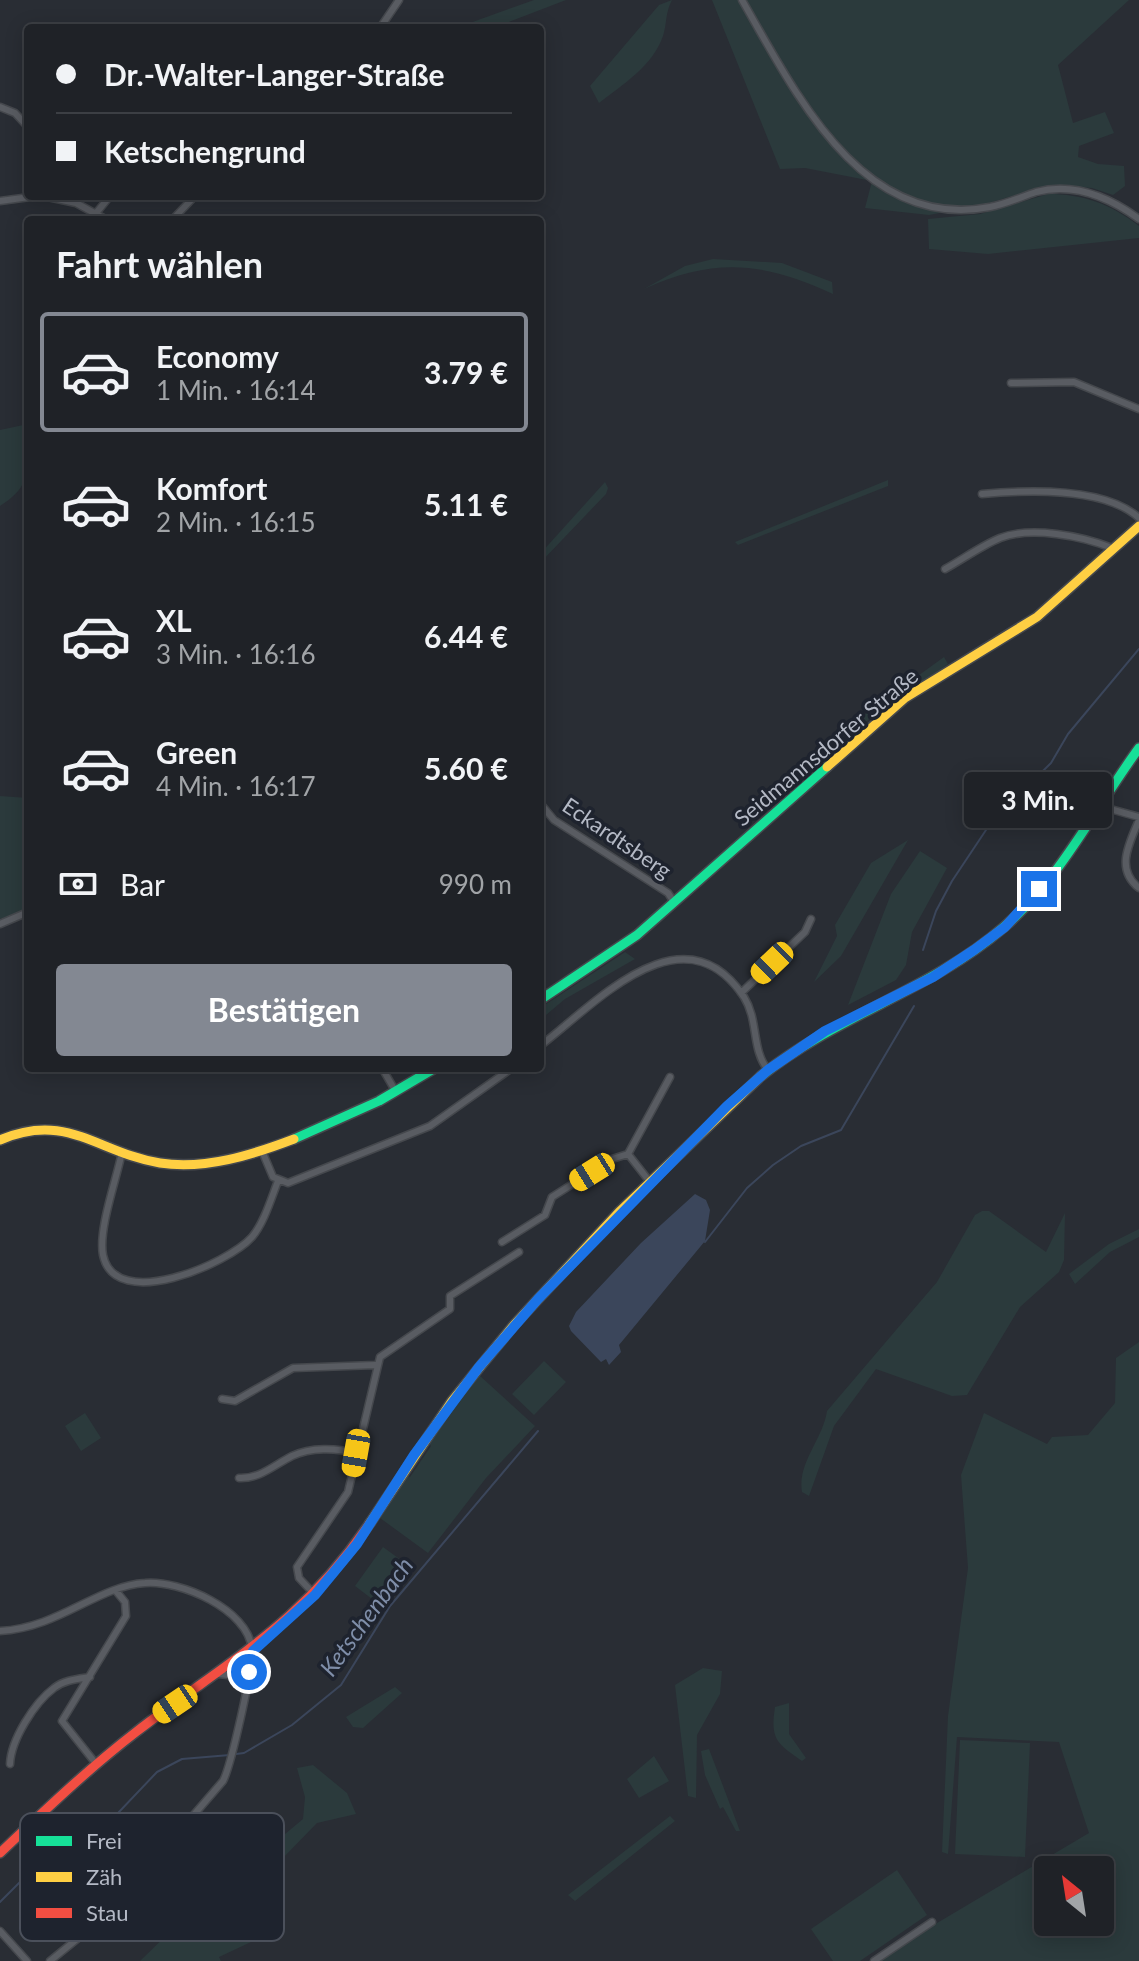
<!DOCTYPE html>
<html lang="de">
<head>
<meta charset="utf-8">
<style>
  body { margin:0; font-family:Lato,sans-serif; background:#2c2f33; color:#f1f3f6; height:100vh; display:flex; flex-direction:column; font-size:30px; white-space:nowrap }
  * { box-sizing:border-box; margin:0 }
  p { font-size:26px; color:#a1a4a7 }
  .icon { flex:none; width:44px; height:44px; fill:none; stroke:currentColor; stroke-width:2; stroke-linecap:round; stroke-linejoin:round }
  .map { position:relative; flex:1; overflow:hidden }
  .side { position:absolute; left:24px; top:216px; width:520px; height:856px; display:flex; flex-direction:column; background:#1f2227; border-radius:8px; box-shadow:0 4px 20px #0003,0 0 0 2px #3c3f44 }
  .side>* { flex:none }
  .top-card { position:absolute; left:24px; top:24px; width:520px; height:176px; border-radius:8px; box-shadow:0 4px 20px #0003,0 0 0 2px #3c3f44; display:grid; align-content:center; height:176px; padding:0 32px; background:#1f2227 }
  .needle { width:52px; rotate:330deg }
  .tools { position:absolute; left:1034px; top:1856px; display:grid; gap:16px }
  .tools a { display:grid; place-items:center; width:80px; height:80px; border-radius:8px; background:#1f2227; box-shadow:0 4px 20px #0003,0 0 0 2px #3c3f44; font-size:40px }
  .end { position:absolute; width:36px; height:36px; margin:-18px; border:10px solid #1a73e8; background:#fff; box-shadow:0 0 0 4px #fff }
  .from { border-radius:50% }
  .bubble { position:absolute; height:56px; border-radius:8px; background:#1f2227; box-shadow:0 4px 20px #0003,0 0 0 2px #3c3f44; font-size:26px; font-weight:700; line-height:56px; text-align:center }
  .car { position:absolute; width:24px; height:48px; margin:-24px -12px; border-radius:10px; box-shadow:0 0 6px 2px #0007; background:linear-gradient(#f5c518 24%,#345 0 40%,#f5c518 0 76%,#345 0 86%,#f5c518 0) }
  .top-card b { display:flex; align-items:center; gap:28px; height:76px; font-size:30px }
  .top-card b+b { border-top:2px solid #3c3f44 }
  .top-card i { width:20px; height:20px; background:#f1f3f6 }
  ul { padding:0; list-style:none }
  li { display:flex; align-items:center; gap:24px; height:120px; margin:0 16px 12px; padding:0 16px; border:4px solid transparent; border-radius:8px }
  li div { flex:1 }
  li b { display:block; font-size:30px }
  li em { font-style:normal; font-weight:700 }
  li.active { border-color:#838892 }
  li>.icon { width:72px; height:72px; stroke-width:1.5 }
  h2 { padding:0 32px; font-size:36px; line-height:96px }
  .pay { display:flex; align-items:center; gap:20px; height:88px; padding:0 32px; font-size:30px }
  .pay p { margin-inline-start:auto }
  .action { display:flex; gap:16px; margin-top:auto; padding:16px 32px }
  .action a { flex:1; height:92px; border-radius:8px; background:#838892; color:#fff; font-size:32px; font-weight:700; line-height:92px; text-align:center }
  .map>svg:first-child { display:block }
  .green { fill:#2b3a3c; fill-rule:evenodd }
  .water { fill:#3b465b }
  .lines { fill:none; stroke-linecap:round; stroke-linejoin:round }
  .stream { stroke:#3b465b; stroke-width:2 }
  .street-casing { stroke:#45484d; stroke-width:9 }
  .fast-casing { stroke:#45484d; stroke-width:12 }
  .slow-casing { stroke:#45484d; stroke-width:12 }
  .jam-casing { stroke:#45484d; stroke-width:12 }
  .street { stroke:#595c62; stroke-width:6 }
  .fast { stroke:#16e098; stroke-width:9 }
  .slow { stroke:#ffcf43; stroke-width:9 }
  .jam { stroke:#f24e42; stroke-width:9 }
  .route { stroke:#1a73e8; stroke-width:10 }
  .labels { text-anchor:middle; stroke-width:7; stroke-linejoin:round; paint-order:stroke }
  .street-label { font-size:22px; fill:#b4b9c5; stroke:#1e232e }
  .water-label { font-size:24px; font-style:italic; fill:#7f8ea9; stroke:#1e232e }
  .key { fill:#1e232e; stroke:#4b505b; stroke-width:2 }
  .key-label { font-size:22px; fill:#b4b9c5 }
</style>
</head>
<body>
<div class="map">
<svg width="1139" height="1961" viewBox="0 0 1139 1961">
  <rect width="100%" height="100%" fill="#292d34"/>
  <path class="green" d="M 534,0 L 566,0 L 493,28 L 456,28 Z
    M 672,0 C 665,13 667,24 663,36 C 652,67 623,84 599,103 L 590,86 L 659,5 Z
    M 712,0 L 1129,0 L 1058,65 L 1073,123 L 1105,112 L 1114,133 L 1079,146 L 1078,157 L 1098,164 L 1124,166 L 1125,186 L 1113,195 L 1092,188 L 1049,185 L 986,204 L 929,215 L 865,208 L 872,181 L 805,168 L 780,169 Z
    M 1048,194 C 1083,194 1111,204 1139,226 L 1139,238 L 988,254 L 929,249 L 928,219 L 980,214 Z
    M 713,259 L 782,263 L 832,282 L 833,294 C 764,262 715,257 644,289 L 685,266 Z
    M 28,424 C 28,461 36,484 0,506 L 0,430 Z
    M 888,480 L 888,486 L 738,545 L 735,542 Z
    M 605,482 L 608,488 L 606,494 L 540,563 L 540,554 Z
    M 944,657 L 948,664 L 841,739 L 839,733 Z
    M 0,796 L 28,798 L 28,910 L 0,919 Z
    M 908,840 L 841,956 L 814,982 L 837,936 L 835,925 L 871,863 Z
    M 920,851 L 947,868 L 912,932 L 906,965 L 896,980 L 848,1005 L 891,894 Z
    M 625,952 L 635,959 L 565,999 L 540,1020 L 540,1008 Z
    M 982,1211 L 989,1211 L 1046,1252 L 1065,1213 L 1064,1260 L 1059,1272 L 1020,1307 L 967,1395 L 952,1396 L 876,1369 L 834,1426 L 809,1496 L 802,1492 C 797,1463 823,1439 827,1411 L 937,1282 L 975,1215 Z
    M 1139,1229 L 1139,1237 L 1110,1252 L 1075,1284 L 1069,1274 L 1109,1244 Z
    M 1139,1342 L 1139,1961 L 873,1961 L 1089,1833 L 1059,1742 L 957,1737 L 948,1854 L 942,1852 L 948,1716 L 968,1568 L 961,1475 L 984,1413 L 1047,1444 L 1052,1437 L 1088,1435 L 1115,1403 L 1116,1358 ZM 1048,1870 L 1100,1870 L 1100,1922 L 1048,1922 Z
    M 544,1361 L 566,1382 L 534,1415 L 512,1394 Z
    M 479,1375 L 535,1426 L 486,1478 L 428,1553 L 380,1518 L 406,1475 L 410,1477 L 431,1446 L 428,1442 Z
    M 85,1413 L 101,1438 L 81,1451 L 65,1426 Z
    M 383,1547 L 405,1563 L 376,1602 L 355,1586 Z
    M 703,1668 L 722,1671 L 720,1694 L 697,1735 L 696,1798 L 688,1796 L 675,1685 Z
    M 395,1687 L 402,1693 L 363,1728 L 353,1727 L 346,1717 Z
    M 789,1703 L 789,1734 L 806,1758 L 802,1761 C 777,1743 770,1740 775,1707 Z
    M 960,1740 L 1030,1743 L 1025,1857 L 955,1854 Z
    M 709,1749 L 740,1831 L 736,1831 L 723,1807 L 720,1809 L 705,1775 L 701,1751 Z
    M 654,1756 L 669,1781 L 639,1798 L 627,1779 Z
    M 313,1765 L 347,1793 L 356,1814 L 317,1823 L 249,1893 L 271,1911 L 251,1942 L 219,1957 L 221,1961 L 140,1961 L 180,1922 L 158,1900 L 221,1872 L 234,1881 L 248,1865 L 303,1819 L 305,1797 L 297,1768 Z
    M 670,1816 L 675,1821 L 575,1901 L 568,1895 Z
    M 897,1870 L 927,1915 L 860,1961 L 833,1961 L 811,1929 Z"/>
  <path class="water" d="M 695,1194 L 706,1200 L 710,1210 L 705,1241 L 619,1345 L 621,1352 L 609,1365 L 606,1359 L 601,1362 L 571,1331 L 569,1326 L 576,1312 L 641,1243 Z"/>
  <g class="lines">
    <path class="stream" d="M 923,950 L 936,911 L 952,881 L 992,821 L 1051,763 L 1068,734 L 1139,649
      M 705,1242 L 747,1188 L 773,1165 L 801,1146 L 841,1130 L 914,1006
      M 236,1754 L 244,1753 L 292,1725 L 341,1685 L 390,1606 L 538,1431
      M 0,1902 L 49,1853 L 79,1854 L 157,1772 L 182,1759 L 230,1755"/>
    <defs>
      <path id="street" d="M 742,0 C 795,92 862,232 990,207 C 1006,204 1021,197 1036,192 C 1074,182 1109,197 1139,219
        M 380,28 L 399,0
        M 0,107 L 15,113 L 28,127
        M 43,196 L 76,203 L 107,220
        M 0,201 L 37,196
        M 97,212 L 110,196
        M 172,220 L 195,196
        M 1011,383 L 1074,382 L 1139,409
        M 982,494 C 1026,490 1104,486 1139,518
        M 945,569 C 963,559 981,546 1000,538 C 1031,526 1082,536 1112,548
        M 540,803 L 554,820 L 668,893 L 674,902
        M 1096,805 L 1139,817
        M 1139,820 C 1129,844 1115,869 1139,888
        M 0,924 L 28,912
        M 741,993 L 805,932 L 811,919
        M 540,1046 C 594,1005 683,905 744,997 C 759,1021 751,1049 768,1070
        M 382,1068 L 396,1092
        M 262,1151 L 273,1177 L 288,1183 L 430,1126 L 512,1068
        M 122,1152 C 117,1178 98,1229 103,1255 C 115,1313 228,1264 252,1237 C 264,1223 271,1199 278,1181
        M 628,1154 L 650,1182
        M 502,1242 L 545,1215 L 552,1197 L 612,1159 L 628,1154 L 670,1077
        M 222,1399 L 235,1401 L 293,1368 L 375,1365
        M 239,1478 C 260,1479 274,1465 292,1456 C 311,1447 336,1448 356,1453
        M 315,1595 L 299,1578 L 297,1567 L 348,1492 L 380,1357 L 450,1309 L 450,1296 L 519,1252
        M 0,1631 C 59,1628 97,1586 145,1583 C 180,1580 248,1609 252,1649 C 254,1665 231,1766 223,1781 L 109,1913 L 50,1961
        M 219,1674 L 236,1676 L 244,1689
        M 10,1764 C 11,1740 34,1703 54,1688 C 64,1680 77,1679 90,1677
        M 97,1765 L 62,1721 L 126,1616 L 125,1602 L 116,1591
        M 0,1931 L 27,1961
        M 874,1961 L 932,1922"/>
      <path id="fast" d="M 540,1000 L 637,935 L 827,767
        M 761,1076 C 835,1016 932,990 1004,927 C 1061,878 1095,808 1139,748
        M 294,1139 L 379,1101 L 435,1068"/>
      <path id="slow" d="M 827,767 L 905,698 L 1037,617 L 1139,526
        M 0,1140 C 67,1111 98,1153 160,1163 C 205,1170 252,1155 294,1139
        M 370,1523 L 452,1401 L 514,1325 L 619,1212 L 761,1076"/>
      <path id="jam" d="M 0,1853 C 44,1811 88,1769 136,1732 C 229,1660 301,1625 370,1523"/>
    </defs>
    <use href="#street" class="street-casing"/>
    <use href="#fast" class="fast-casing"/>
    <use href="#slow" class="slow-casing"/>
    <use href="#jam" class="jam-casing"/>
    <use href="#street" class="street"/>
    <use href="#fast" class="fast"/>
    <use href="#slow" class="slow"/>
    <use href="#jam" class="jam"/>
  </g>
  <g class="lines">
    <path class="route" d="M 249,1672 L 253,1651 L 315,1595 L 357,1544 L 414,1455 L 479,1367 L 538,1299 L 727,1106 L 768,1070 L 825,1031 L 933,977 L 974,950 L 1005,927 L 1039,889"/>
  </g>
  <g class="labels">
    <g class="street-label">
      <text transform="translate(826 747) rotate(-40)" y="8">Seidmannsdorfer Straße</text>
      <text transform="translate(617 838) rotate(34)" y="8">Eckardtsberg</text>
    </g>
    <g class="water-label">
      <text transform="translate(367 1617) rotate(-54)" y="8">Ketschenbach</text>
    </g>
  </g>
  <rect x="20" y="1813" width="264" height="128" rx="12" class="key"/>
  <rect x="36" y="1836" width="36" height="10" fill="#16e098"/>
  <rect x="36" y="1872" width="36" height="10" fill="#ffcf43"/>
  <rect x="36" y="1908" width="36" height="10" fill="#f24e42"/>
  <g class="key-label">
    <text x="86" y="1849">Frei</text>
    <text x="86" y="1885">Zäh</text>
    <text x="86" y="1921">Stau</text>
  </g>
</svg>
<div class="tools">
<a><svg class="needle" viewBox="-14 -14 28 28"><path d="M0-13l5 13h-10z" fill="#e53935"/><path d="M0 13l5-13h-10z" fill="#a1a4a7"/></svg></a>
</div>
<i class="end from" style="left:249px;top:1672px"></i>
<i class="end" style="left:1039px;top:889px"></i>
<div class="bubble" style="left:964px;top:772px;width:148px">3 Min.</div>
<i class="car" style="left:772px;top:963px;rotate:226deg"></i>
<i class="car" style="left:592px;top:1172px;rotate:238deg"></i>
<i class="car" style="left:356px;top:1453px;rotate:190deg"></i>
<i class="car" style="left:175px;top:1704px;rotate:236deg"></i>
<div class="top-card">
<b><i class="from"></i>Dr.-Walter-Langer-Straße</b>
<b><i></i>Ketschengrund</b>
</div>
<section class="side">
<h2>Fahrt wählen</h2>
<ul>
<li class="active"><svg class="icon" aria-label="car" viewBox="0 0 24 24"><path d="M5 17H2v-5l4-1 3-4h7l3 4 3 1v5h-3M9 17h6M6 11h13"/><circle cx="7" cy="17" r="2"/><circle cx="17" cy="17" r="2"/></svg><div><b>Economy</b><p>1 Min. · 16:14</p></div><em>3.79 €</em></li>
<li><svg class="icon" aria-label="car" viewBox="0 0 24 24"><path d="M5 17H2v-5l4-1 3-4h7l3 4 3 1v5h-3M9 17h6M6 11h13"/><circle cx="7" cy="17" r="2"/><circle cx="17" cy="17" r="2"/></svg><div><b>Komfort</b><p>2 Min. · 16:15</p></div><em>5.11 €</em></li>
<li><svg class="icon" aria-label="car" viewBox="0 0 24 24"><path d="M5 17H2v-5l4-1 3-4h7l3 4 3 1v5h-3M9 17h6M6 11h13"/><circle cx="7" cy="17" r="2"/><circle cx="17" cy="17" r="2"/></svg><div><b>XL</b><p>3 Min. · 16:16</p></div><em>6.44 €</em></li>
<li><svg class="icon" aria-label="car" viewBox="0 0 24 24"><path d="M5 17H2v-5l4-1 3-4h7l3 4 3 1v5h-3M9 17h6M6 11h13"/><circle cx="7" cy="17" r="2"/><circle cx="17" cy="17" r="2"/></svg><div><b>Green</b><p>4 Min. · 16:17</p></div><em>5.60 €</em></li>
</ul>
<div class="pay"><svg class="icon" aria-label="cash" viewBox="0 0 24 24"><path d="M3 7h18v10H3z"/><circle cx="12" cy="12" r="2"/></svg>Bar<p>990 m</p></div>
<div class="action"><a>Bestätigen</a></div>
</section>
</div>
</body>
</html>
